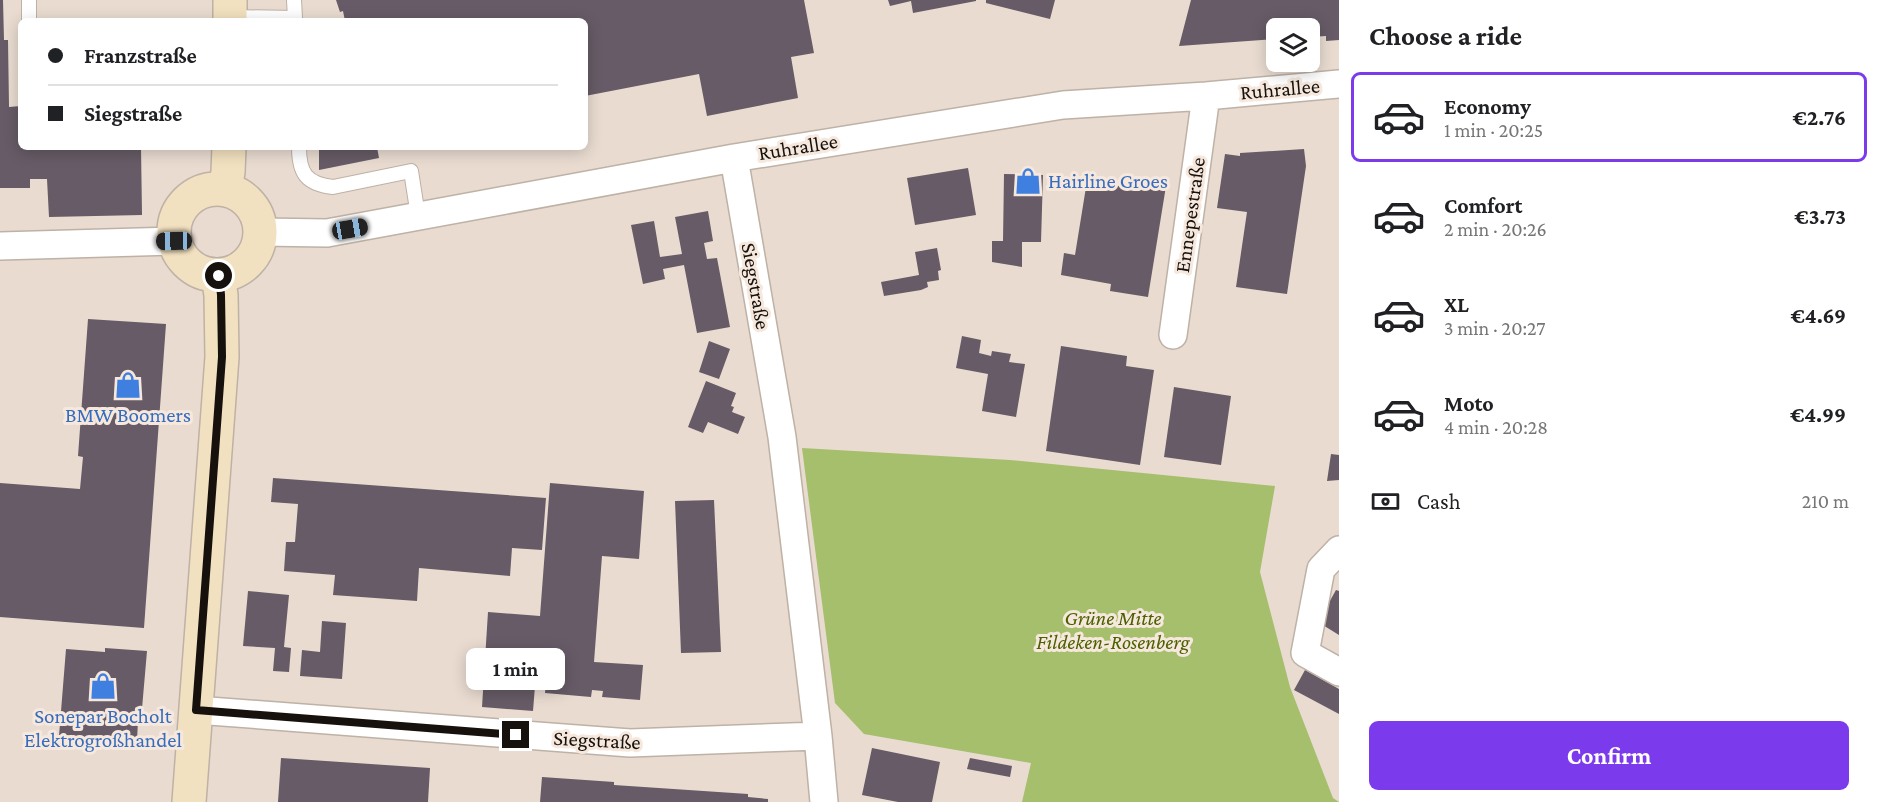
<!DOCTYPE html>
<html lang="en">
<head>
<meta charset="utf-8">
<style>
  body { margin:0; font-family:"Crimson Pro",serif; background:#f6f6f6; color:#202124; height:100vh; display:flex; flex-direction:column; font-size:22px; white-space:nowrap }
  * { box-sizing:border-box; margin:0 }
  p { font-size:20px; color:#757577 }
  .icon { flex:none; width:33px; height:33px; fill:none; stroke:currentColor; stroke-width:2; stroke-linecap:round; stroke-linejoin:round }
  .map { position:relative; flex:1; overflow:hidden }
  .sheet { display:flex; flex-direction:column; background:#fff; width:540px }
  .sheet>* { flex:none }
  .banner { position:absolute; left:18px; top:18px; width:570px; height:132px; border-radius:9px; box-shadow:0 3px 15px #0003; display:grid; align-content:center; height:132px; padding:0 30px; background:#fff }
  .buttons { position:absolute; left:1266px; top:18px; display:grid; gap:12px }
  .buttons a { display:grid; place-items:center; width:54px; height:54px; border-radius:9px; background:#fff; box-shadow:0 3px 15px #0003; font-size:30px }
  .end { position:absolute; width:27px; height:27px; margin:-14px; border:8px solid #16110d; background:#fff; box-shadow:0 0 0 3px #fff }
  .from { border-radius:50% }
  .bubble { position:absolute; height:42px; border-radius:9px; background:#fff; box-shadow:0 3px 15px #0003; font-size:20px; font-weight:700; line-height:42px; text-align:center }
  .car { position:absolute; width:18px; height:36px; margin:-18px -9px; border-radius:8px; box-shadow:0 0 4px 2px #0007; background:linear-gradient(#222 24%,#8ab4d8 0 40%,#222 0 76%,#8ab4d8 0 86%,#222 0) }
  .banner b { display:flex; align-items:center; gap:21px; height:57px; font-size:22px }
  .banner b+b { border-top:2px solid #e0e0e0 }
  .banner i { width:15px; height:15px; background:#202124 }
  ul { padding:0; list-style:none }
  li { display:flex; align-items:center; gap:18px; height:90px; margin:0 12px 9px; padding:0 18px; border:3px solid transparent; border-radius:9px }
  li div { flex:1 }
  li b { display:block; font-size:22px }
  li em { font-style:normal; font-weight:700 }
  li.selected { border-color:#7c3aed }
  li>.icon { width:54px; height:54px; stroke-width:1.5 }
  h2 { padding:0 30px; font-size:27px; line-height:72px }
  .pay { display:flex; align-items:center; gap:15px; height:66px; padding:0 30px; font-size:22px }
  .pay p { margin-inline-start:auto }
  .button { display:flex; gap:12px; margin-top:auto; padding:12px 30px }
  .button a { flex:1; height:69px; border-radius:9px; background:#7c3aed; color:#fff; font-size:24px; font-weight:700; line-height:69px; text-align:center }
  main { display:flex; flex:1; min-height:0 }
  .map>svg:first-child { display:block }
  .green { fill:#a5bf6d }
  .building { fill:#665b66 }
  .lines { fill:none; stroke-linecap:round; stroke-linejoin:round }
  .lane-casing { stroke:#beb1a6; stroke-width:16 }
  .street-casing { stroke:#beb1a6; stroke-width:30 }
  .secondary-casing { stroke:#beb1a6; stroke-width:36 }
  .lane { stroke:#fff; stroke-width:14 }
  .street { stroke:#fff; stroke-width:27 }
  .secondary { stroke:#f2e1c0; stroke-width:33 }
  .route { stroke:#16110d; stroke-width:8 }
  .labels { text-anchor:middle; stroke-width:6; stroke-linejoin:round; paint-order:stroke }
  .street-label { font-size:21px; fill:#16110d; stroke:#f6e8dd }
  .shop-label { font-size:21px; fill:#366cbe; stroke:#f6e8dd }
  .park-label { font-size:21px; font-style:italic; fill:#4b6100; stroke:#f6e8dd }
</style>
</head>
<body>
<main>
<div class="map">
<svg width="1339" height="802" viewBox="0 0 1339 802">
  <rect width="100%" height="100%" fill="#e9dbd0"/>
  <path class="green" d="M 802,448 L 1010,460 L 1275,486 L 1260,572 L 1290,687 L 1333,798 L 1339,802 L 1022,802 L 1031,763 L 864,734 L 835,703 Z"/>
  <path class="building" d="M 0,0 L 3,0 L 4,40 L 8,40 L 9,107 L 21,106 L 21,147 L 141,147 L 142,215 L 49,217 L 47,179 L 30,179 L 30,188 L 0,188 Z
    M 336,0 L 804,0 L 814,53 L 791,57 L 798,98 L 707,116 L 699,74 L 585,96 L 585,21 L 345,21 L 343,11 L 340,12 Z
    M 888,0 L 976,0 L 976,1 L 913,13 L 911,1 L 890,6 Z
    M 986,0 L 1055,0 L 1050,19 L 986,3 Z
    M 1191,0 L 1339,0 L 1339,40 L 1326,41 L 1326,36 L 1310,37 L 1310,28 L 1276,28 L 1276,39 L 1179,46 Z
    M 319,147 L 377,147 L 379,158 L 319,170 Z
    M 1304,149 L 1306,166 L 1287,294 L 1236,287 L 1247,212 L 1217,208 L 1225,154 L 1240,156 L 1240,153 Z
    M 968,168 L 976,215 L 915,225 L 907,178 Z
    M 1004,174 L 1043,175 L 1041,242 L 1022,242 L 1022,267 L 992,262 L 992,241 L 1003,241 Z
    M 1128,180 L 1166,186 L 1148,297 L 1110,291 L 1111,284 L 1061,275 L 1064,253 L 1075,255 L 1087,181 L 1126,187 Z
    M 708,211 L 713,241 L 704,243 L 707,259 L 717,258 L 730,327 L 697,333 L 684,265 L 663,269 L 665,279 L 643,284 L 631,225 L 654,221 L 660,257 L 682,254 L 675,217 Z
    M 937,248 L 941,270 L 938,271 L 939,280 L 927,282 L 928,287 L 921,290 L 884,296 L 881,282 L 919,275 L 915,252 Z
    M 88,319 L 166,324 L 144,628 L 0,617 L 0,483 L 80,489 L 83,457 L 78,456 Z
    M 962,336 L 981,340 L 979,353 L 991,356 L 992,351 L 1011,354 L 1009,362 L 1025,364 L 1016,417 L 982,411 L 988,374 L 956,368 Z
    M 709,341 L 730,349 L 719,379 L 699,372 Z
    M 1061,346 L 1127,356 L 1126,366 L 1154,370 L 1140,465 L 1046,451 Z
    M 706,381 L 736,393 L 731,406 L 734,407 L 732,412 L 745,417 L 738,434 L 708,422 L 703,433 L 688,427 Z
    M 1174,387 L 1231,396 L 1221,465 L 1164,457 Z
    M 1331,454 L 1339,455 L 1339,480 L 1327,481 Z
    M 273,478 L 546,498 L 542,550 L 512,548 L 510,576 L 419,568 L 417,601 L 333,595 L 335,575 L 284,571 L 286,542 L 295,542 L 298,504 L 271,502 Z
    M 550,483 L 644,491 L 639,559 L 602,556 L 594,662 L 643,665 L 640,700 L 602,697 L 603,691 L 592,690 L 591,697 L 545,693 L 549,648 L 538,648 L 533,711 L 482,707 L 488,612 L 540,616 Z
    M 714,500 L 721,652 L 681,653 L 675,501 Z
    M 1336,590 L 1339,591 L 1339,635 L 1318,622 Z
    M 248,591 L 289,595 L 284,647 L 291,648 L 289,672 L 273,671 L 275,648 L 243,646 Z
    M 322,621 L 346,623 L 342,679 L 300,676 L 302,650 L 320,652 Z
    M 105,648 L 147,651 L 141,720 L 138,720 L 137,741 L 59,736 L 66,649 L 105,652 Z
    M 1305,670 L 1339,689 L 1339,714 L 1294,690 Z
    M 872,748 L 940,762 L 932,802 L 898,802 L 862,795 Z
    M 281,758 L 430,768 L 428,802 L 278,802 Z
    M 970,758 L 1012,766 L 1010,777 L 967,769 Z
    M 542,777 L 614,782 L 614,785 L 748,794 L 748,797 L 768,799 L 768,802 L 540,802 Z"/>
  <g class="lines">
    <defs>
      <path id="lane" d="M 294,0 L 295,18
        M 230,17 L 295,18 L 295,21
        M 29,21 L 29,0
        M 299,147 C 299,173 306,184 333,187 L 411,171 L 418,216"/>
      <path id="street" d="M 734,158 L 782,437 L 818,736
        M 261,232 L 327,233 L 734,158 L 1063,105 L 1206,96 L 1339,84
        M 0,246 L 174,241
        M 1173,335 L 1206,96
        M 1339,550 L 1321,569 L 1305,653 L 1339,672
        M 196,710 L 630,743 L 818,736 L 824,802"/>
      <path id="secondary" d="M 230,0 L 230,21
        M174 232a43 43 0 1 1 86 0a43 43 0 1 1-86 0Z
        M 225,189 L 228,172 L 229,147
        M 189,802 L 222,357 L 221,295 L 218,276"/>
    </defs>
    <use href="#lane" class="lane-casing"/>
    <use href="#street" class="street-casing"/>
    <use href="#secondary" class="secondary-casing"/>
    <use href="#lane" class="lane"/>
    <use href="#street" class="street"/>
    <use href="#secondary" class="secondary"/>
  </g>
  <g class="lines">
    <path class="route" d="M 219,276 L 221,295 L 222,357 L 196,710 L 516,735"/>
  </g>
  <defs>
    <symbol id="shop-bare" viewBox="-9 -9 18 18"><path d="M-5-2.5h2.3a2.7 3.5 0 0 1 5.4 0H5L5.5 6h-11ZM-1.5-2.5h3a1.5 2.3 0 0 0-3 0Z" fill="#3f7fe0" stroke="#f6e8dd" stroke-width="2.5" paint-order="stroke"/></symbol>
  </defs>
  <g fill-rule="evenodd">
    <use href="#shop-bare" x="1009" y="162" width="38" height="38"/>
    <use href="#shop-bare" x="109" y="366" width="38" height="38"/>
    <use href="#shop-bare" x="84" y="667" width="38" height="38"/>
  </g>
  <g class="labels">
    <g class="street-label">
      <text transform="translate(1280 89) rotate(-5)" y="7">Ruhrallee</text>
      <text transform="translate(798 147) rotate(-9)" y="7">Ruhrallee</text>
      <text transform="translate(1190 215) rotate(-82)" y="7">Ennepestraße</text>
      <text transform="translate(756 286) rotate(80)" y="7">Siegstraße</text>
      <text transform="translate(597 740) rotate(3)" y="7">Siegstraße</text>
    </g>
    <g class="shop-label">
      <text x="1048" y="188" text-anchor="start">Hairline Groes</text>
      <text x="128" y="422">BMW Boomers</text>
      <text x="103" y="723">Sonepar Bocholt<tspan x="103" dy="24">Elektrogroßhandel</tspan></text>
    </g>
    <g class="park-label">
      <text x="1113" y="625">Grüne Mitte<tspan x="1113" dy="24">Fildeken-Rosenberg</tspan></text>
    </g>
  </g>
</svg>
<div class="buttons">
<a><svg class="icon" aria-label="layers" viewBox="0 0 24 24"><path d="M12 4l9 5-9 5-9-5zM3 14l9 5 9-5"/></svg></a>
</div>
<i class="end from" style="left:219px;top:276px"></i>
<i class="end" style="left:516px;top:735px"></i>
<div class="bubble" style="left:466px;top:648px;width:99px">1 min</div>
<i class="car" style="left:350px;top:229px;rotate:80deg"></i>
<i class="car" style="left:174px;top:241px;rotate:269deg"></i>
<div class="banner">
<b><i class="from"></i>Franzstraße</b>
<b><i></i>Siegstraße</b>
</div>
</div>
<section class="sheet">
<h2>Choose a ride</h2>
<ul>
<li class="selected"><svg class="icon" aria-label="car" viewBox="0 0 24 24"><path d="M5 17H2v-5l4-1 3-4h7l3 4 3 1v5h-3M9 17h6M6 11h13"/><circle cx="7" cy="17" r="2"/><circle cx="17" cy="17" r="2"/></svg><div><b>Economy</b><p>1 min · 20:25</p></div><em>€2.76</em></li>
<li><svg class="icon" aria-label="car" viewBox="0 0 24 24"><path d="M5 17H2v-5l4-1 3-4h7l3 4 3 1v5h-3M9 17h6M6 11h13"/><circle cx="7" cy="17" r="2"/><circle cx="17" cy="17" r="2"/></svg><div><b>Comfort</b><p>2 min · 20:26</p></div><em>€3.73</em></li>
<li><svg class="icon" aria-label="car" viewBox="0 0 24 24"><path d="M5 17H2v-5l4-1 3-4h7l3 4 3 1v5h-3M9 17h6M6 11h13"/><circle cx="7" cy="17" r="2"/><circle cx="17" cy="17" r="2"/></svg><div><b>XL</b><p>3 min · 20:27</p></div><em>€4.69</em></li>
<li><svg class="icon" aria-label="car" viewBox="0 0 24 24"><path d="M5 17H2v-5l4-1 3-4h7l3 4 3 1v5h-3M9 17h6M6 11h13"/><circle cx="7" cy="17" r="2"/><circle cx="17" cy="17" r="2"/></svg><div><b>Moto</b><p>4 min · 20:28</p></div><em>€4.99</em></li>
</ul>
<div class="pay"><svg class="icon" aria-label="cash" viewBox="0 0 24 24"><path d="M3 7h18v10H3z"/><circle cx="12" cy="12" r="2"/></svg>Cash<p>210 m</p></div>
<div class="button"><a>Confirm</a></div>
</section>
</main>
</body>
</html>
